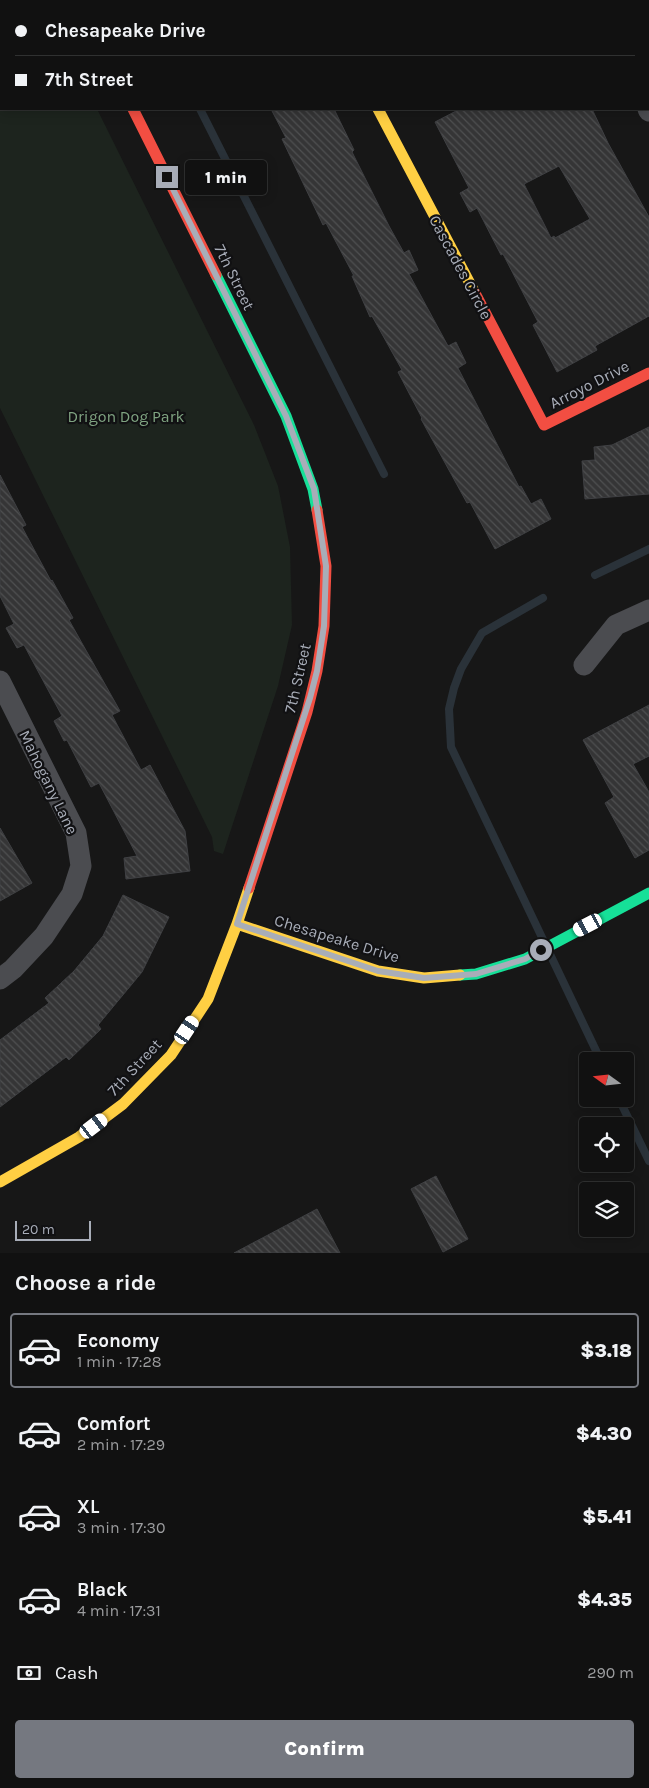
<!DOCTYPE html>
<html lang="en">
<head>
<meta charset="utf-8">
<style>
  body { margin:0; font-family:Karla,sans-serif; background:#1e1f1f; color:#f1f3f6; height:100vh; display:flex; flex-direction:column; font-size:19px; white-space:nowrap }
  * { box-sizing:border-box; margin:0 }
  p { font-size:16px; color:#9c9d9f }
  .icon { flex:none; width:28px; height:28px; fill:none; stroke:currentColor; stroke-width:2; stroke-linecap:round; stroke-linejoin:round }
  .map { position:relative; height:1253px; overflow:hidden }
  .sheet { display:flex; flex-direction:column; background:#111; flex:1 }
  .sheet>* { flex:none }
  .top-card { position:absolute; left:0px; top:0px; width:650px; height:110px; box-shadow:0 2px 12px #0003,0 0 0 1px #303131; display:grid; align-content:center; height:110px; padding:0 15px; background:#111 }
  .needle { width:32px; rotate:285deg }
  .tools { position:absolute; left:579px; top:1052px; display:grid; gap:10px }
  .tools a { display:grid; place-items:center; width:55px; height:55px; border-radius:5px; background:#111; box-shadow:0 2px 12px #0003,0 0 0 1px #303131; font-size:25px }
  .scale { position:absolute; left:15px; bottom:12px; width:76px; box-sizing:border-box; padding-left:5px; border:2px solid #a8adb8; border-top:0; font-size:14px; line-height:18px; white-space:nowrap; color:#a8adb8; -webkit-text-stroke:4px #111113; paint-order:stroke }
  .end { position:absolute; width:22px; height:22px; margin:-11px; border:6px solid #a8adb8; background:#111; box-shadow:0 0 0 2px #111 }
  .from { border-radius:50% }
  .bubble { position:absolute; height:35px; border-radius:5px; background:#111; box-shadow:0 2px 12px #0003,0 0 0 1px #303131; font-size:16px; font-weight:800; line-height:35px; text-align:center }
  .car { position:absolute; width:15px; height:30px; margin:-15px -8px; border-radius:6px; box-shadow:0 0 4px 1px #0007; background:linear-gradient(#fff 24%,#345 0 40%,#fff 0 76%,#345 0 86%,#fff 0) }
  .top-card b { display:flex; align-items:center; gap:18px; height:48px; font-size:19px }
  .top-card b+b { border-top:1px solid #303131 }
  .top-card i { width:12px; height:12px; background:#f1f3f6 }
  ul { padding:0; list-style:none }
  li { display:flex; align-items:center; gap:15px; height:75px; margin:0 10px 8px; padding:0 5px; border:2px solid transparent; border-radius:5px }
  li div { flex:1 }
  li b { display:block; font-size:19px }
  li em { font-style:normal; font-weight:800 }
  li.on { border-color:#757880 }
  li>.icon { width:45px; height:45px; stroke-width:1.5 }
  h2 { padding:0 15px; font-size:22px; line-height:60px }
  .pay { display:flex; align-items:center; gap:12px; height:55px; padding:0 15px; font-size:19px }
  .pay p { margin-inline-start:auto }
  .action { display:flex; gap:10px; margin-top:auto; padding:10px 15px }
  .action a { flex:1; height:58px; border-radius:5px; background:#757880; color:#fff; font-size:20px; font-weight:800; line-height:58px; text-align:center }
  .map>svg:first-child { display:block }
  .green { fill:#1d241e }
  .lines { fill:none; stroke-linecap:round; stroke-linejoin:round }
  .stream { stroke:#2a3239; stroke-width:8 }
  .building { fill:url(#building-back-hatch); stroke:#3f4043; fill-rule:evenodd }
  .street { stroke:#4b4c50; stroke-width:21 }
  .fast { stroke:#16e098; stroke-width:11 }
  .slow { stroke:#ffcf43; stroke-width:11 }
  .jam { stroke:#f24e42; stroke-width:11 }
  .route { stroke:#a8adb8; stroke-width:6 }
  .labels { text-anchor:middle; stroke-width:4.5; stroke-linejoin:round; paint-order:stroke }
  .street-label { font-size:16px; fill:#a8adb8; stroke:#111113 }
  .park-label { font-size:16px; fill:#7fa381; stroke:#111113 }
</style>
</head>
<body>
<div class="map">
<svg width="649" height="1253" viewBox="0 0 649 1253">
  <defs>
    <pattern id="building-back-hatch" width="6" height="6" patternUnits="userSpaceOnUse" patternTransform="scale(1.25)"><rect width="6" height="6" fill="#353536"/><path d="M-1 5l2 2M0 0l6 6M5-1l2 2" fill="none" stroke="#4f5051"/></pattern>
  </defs>
  <rect width="100%" height="100%" fill="#171717"/>
  <path class="green" d="M 0,17 L 1,17 L 1,109 L 97,109 L 254,425 L 278,486 L 290,547 L 292,625 L 278,686 L 223,854 L 214,851 L 212,837 L 0,408 Z"/>
  <g class="lines">
    <path class="stream" d="M 200,109 L 384,474
      M 595,575 L 649,549
      M 543,598 L 482,633 L 461,669 L 454,688 L 449,709 L 451,747 L 601,1061
      M 619,1099 L 649,1161"/>
  </g>
  <path class="building" d="M 271,109 L 334,109 L 354,150 L 352,152 L 389,226 L 404,253 L 409,250 L 418,270 L 409,274 L 448,346 L 456,342 L 466,363 L 458,368 L 519,487 L 521,486 L 531,504 L 541,499 L 551,519 L 495,549 L 470,502 L 467,503 L 421,419 L 422,418 L 398,372 L 402,370 L 372,316 L 370,317 L 352,276 L 354,276 L 326,223 L 323,225 L 282,139 L 286,138 Z
    M 460,109 L 592,109 L 608,143 L 649,217 L 649,316 L 595,346 L 597,350 L 557,372 L 533,325 L 538,322 L 503,254 L 501,255 L 477,208 L 470,212 L 460,193 L 469,188 L 435,122 ZM 559,166 L 590,219 L 555,238 L 554,236 L 551,238 L 524,184 Z
    M 649,427 L 649,494 L 585,499 L 582,461 L 595,460 L 594,447 L 612,445 Z
    M 0,475 L 26,525 L 22,527 L 51,581 L 52,580 L 73,618 L 69,620 L 120,711 L 112,715 L 141,770 L 150,765 L 185,831 L 190,871 L 126,879 L 124,858 L 137,856 L 99,783 L 91,787 L 67,740 L 64,741 L 54,721 L 62,716 L 24,645 L 17,648 L 6,628 L 14,624 L 0,596 Z
    M 649,705 L 649,756 L 633,764 L 649,792 L 649,850 L 635,858 L 605,803 L 614,797 L 583,740 Z
    M 0,828 L 32,883 L 0,901 Z
    M 123,895 L 169,917 L 142,972 L 98,1025 L 101,1029 L 69,1060 L 66,1057 L 0,1107 L 0,1040 L 49,1003 L 45,998 L 74,971 L 103,936 Z
    M 436,1176 L 468,1239 L 443,1252 L 411,1189 Z
    M 317,1209 L 340,1253 L 234,1253 Z"/>
  <g class="lines">
    <path class="street" d="M 595,0 L 596,1
      M 396,1 L 398,0
      M 648,109 L 649,111
      M 584,665 L 616,625 L 649,610
      M 0,681 L 76,833 L 81,866 L 72,894 L 44,936 L 13,969 L 0,979"/>
    <path class="fast" d="M 216,275 L 286,416 L 313,489 L 317,510
      M 460,975 L 476,974 L 525,959 L 649,893"/>
    <path class="slow" d="M 79,0 L 80,1
      M 378,109 L 475,293
      M 237,924 L 378,971 L 424,978 L 460,975
      M 0,1182 L 79,1137 L 123,1104 L 171,1055 L 208,999 L 237,924 L 249,888"/>
    <path class="jam" d="M 133,109 L 216,275
      M 475,293 L 544,425 L 649,373
      M 249,888 L 307,712 L 317,671 L 324,626 L 326,566 L 317,510"/>
  </g>
  <g class="lines">
    <path class="route" d="M 167,177 L 286,416 L 314,489 L 326,566 L 324,626 L 317,671 L 310,698 L 237,924 L 378,971 L 424,978 L 476,974 L 525,959 L 541,950"/>
  </g>
  <g class="labels">
    <g class="street-label">
      <text transform="translate(461 267) rotate(62)" y="6">Cascades Circle</text>
      <text transform="translate(235 277) rotate(64)" y="6">7th Street</text>
      <text transform="translate(589 384) rotate(-27)" y="6">Arroyo Drive</text>
      <text transform="translate(297 678) rotate(-77)" y="6">7th Street</text>
      <text transform="translate(49 782) rotate(64)" y="6">Mahogany Lane</text>
      <text transform="translate(337 938) rotate(17)" y="6">Chesapeake Drive</text>
      <text transform="translate(134 1067) rotate(-47)" y="6">7th Street</text>
    </g>
    <g class="park-label">
      <text x="126" y="422">Drigon Dog Park</text>
    </g>
  </g>
</svg>
<div class="tools">
<a><svg class="needle" viewBox="-14 -14 28 28"><path d="M0-13l5 13h-10z" fill="#e53935"/><path d="M0 13l5-13h-10z" fill="#9c9d9f"/></svg></a>
<a><svg class="icon" aria-label="locate" viewBox="0 0 24 24"><circle cx="12" cy="12" r="6"/><path d="M12 2v4M12 18v4M2 12h4M18 12h4"/></svg></a>
<a><svg class="icon" aria-label="layers" viewBox="0 0 24 24"><path d="M12 4l9 5-9 5-9-5zM3 14l9 5 9-5"/></svg></a>
</div>
<div class="scale">20 m</div>
<i class="end from" style="left:541px;top:950px"></i>
<i class="end" style="left:167px;top:177px"></i>
<div class="bubble" style="left:185px;top:160px;width:82px">1 min</div>
<i class="car" style="left:588px;top:925px;rotate:242deg"></i>
<i class="car" style="left:187px;top:1030px;rotate:34deg"></i>
<i class="car" style="left:94px;top:1126px;rotate:53deg"></i>
<div class="top-card">
<b><i class="from"></i>Chesapeake Drive</b>
<b><i></i>7th Street</b>
</div>
</div>
<section class="sheet">
<h2>Choose a ride</h2>
<ul>
<li class="on"><svg class="icon" aria-label="car" viewBox="0 0 24 24"><path d="M5 17H2v-5l4-1 3-4h7l3 4 3 1v5h-3M9 17h6M6 11h13"/><circle cx="7" cy="17" r="2"/><circle cx="17" cy="17" r="2"/></svg><div><b>Economy</b><p>1 min · 17:28</p></div><em>$3.18</em></li>
<li><svg class="icon" aria-label="car" viewBox="0 0 24 24"><path d="M5 17H2v-5l4-1 3-4h7l3 4 3 1v5h-3M9 17h6M6 11h13"/><circle cx="7" cy="17" r="2"/><circle cx="17" cy="17" r="2"/></svg><div><b>Comfort</b><p>2 min · 17:29</p></div><em>$4.30</em></li>
<li><svg class="icon" aria-label="car" viewBox="0 0 24 24"><path d="M5 17H2v-5l4-1 3-4h7l3 4 3 1v5h-3M9 17h6M6 11h13"/><circle cx="7" cy="17" r="2"/><circle cx="17" cy="17" r="2"/></svg><div><b>XL</b><p>3 min · 17:30</p></div><em>$5.41</em></li>
<li><svg class="icon" aria-label="car" viewBox="0 0 24 24"><path d="M5 17H2v-5l4-1 3-4h7l3 4 3 1v5h-3M9 17h6M6 11h13"/><circle cx="7" cy="17" r="2"/><circle cx="17" cy="17" r="2"/></svg><div><b>Black</b><p>4 min · 17:31</p></div><em>$4.35</em></li>
</ul>
<div class="pay"><svg class="icon" aria-label="cash" viewBox="0 0 24 24"><path d="M3 7h18v10H3z"/><circle cx="12" cy="12" r="2"/></svg>Cash<p>290 m</p></div>
<div class="action"><a>Confirm</a></div>
</section>
</body>
</html>
